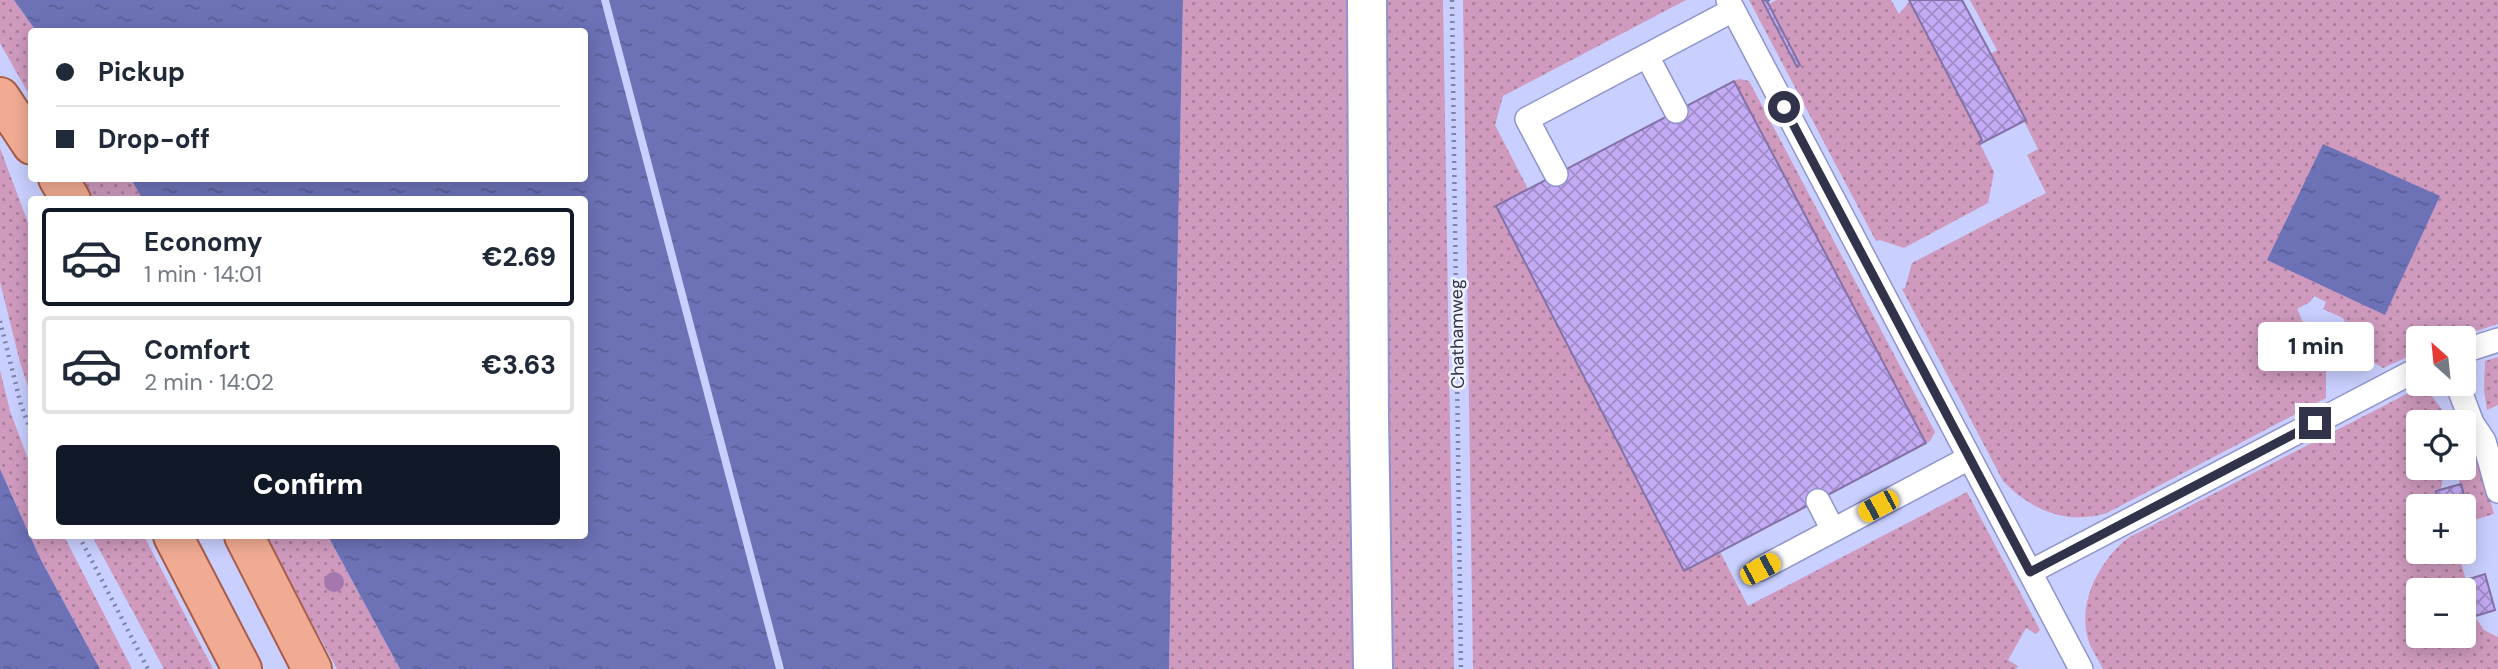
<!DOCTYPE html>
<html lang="en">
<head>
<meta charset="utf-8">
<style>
  body { margin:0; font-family:"DM Sans",sans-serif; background:#f6f6f7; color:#1f2937; height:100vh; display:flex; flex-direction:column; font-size:26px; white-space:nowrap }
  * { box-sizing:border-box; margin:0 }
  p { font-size:23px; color:#747a83 }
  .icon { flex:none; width:38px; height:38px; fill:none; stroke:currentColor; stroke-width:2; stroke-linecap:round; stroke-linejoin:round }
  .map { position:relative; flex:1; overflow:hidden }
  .details { position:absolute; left:28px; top:196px; width:560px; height:343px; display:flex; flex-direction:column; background:#fff; border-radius:7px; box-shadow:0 4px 18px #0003 }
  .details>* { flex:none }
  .hud { position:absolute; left:28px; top:28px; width:560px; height:154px; border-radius:7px; box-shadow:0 4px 18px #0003; display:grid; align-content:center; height:154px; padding:0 28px; background:#fff }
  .needle { width:46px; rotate:333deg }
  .controls { position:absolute; left:2406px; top:326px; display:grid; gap:14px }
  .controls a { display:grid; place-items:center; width:70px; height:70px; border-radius:7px; background:#fff; box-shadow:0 4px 18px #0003; font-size:35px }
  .end { position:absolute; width:32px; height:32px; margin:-16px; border:9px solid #31334b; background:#fff; box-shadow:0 0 0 4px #fff }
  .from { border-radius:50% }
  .bubble { position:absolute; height:49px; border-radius:7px; background:#fff; box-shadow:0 4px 18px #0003; font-size:23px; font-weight:800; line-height:49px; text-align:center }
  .car { position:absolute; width:21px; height:42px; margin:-21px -10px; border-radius:9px; box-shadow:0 0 5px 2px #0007; background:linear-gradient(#f5c518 24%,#345 0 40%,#f5c518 0 76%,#345 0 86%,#f5c518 0) }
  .hud b { display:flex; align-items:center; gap:24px; height:66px; font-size:26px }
  .hud b+b { border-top:2px solid #e0e1e3 }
  .hud i { width:18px; height:18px; background:#1f2937 }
  ul { padding:12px 0 0; list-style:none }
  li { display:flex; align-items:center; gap:21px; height:98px; margin:0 14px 10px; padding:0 14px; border:4px solid #e0e1e3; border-radius:7px }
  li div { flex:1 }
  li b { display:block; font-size:26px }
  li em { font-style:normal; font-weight:800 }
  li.active { border-color:#111827 }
  li>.icon { width:63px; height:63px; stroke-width:1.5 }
  .button { display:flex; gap:14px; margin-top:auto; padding:14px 28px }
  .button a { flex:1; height:80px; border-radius:7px; background:#111827; color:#fff; font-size:28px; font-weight:800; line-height:80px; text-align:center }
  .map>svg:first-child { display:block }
  .grass { fill:url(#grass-dots) }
  .water { fill:url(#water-ripples) }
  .pier { fill:#c9cffe }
  .building { fill:url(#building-cross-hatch); stroke:#8472a7; stroke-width:2 }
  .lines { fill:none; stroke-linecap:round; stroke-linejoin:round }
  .service-casing { stroke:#8e94cc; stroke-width:26 }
  .minor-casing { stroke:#8e94cc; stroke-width:42 }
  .primary-casing { stroke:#a85d4a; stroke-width:42 }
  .path { stroke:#7f83a7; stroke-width:4.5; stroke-dasharray:2 5; stroke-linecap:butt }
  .service { stroke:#fff; stroke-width:23 }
  .minor { stroke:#fff; stroke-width:38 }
  .primary { stroke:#f1ab92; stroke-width:38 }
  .tree { fill:#a478af }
  .route { stroke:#31334b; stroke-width:9 }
  .labels { text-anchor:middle; stroke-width:5; stroke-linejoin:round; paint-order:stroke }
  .street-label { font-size:18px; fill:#31334b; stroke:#f0f2ff }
</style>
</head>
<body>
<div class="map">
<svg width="2498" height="669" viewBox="0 0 2498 669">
  <defs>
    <pattern id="grass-dots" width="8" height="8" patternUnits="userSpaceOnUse" patternTransform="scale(1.75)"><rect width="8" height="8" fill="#cf9abe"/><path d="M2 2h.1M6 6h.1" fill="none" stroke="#a97e9c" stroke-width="1.8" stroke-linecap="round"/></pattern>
    <pattern id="water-ripples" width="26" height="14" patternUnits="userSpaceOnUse" patternTransform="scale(1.75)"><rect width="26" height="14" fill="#6d72b7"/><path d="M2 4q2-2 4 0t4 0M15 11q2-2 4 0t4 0" fill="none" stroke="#5a5e97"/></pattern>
    <pattern id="building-cross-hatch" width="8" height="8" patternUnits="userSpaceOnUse" patternTransform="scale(1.75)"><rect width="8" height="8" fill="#c4abf5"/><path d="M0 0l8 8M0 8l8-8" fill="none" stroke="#a08cc8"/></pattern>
  </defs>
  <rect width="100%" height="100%" fill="#c9cffe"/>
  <path class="grass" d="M 0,0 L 14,0 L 36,31 L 32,32 L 31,98 L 0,43 Z
    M 1183,0 L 1348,0 L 1353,669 L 1169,669 Z
    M 1386,0 L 1443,0 L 1454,669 L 1388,669 Z
    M 1463,0 L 1686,0 L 1503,96 L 1495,125 L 1528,189 L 1496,206 L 1684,571 L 1720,552 L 1748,606 L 1967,492 L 2040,630 L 2036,634 L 2026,628 L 2008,660 L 2018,666 L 2016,669 L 1473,669 Z
    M 1749,0 L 1762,0 L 1797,67 L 1800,65 L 1769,4 L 1776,0 L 1891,0 L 1899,14 L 1910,1 L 1982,140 L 1979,142 L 1994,172 L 1988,203 L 1904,248 L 1880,240 L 1876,241 Z
    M 1970,0 L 2498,0 L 2498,324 L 2455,338 L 2418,338 L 2418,352 L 2383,368 L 2361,355 L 2343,318 L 2323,309 L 2326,302 L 2314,296 L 2310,302 L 2297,309 L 2326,371 L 2326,398 L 2107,513 C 2067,525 2032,511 2003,481 L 1902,289 L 1905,288 L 1912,263 L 2046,193 L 2027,155 L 2038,149 L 1991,54 L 1997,50 Z
    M 1739,79 L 1749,81 L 1935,432 L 1930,441 L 1926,443 L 1734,81 Z
    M 0,148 L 31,231 L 31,396 L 20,362 L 0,282 Z
    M 76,179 L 131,179 L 143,199 L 87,199 Z
    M 2498,357 L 2498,405 L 2487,410 L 2484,390 L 2485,361 Z
    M 0,370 L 10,411 L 31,467 L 32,536 L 64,536 L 132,669 L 100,669 L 40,558 L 0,469 Z
    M 2424,385 L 2451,422 L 2418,422 L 2418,467 L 2445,467 L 2441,489 L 2435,489 L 2439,506 L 2418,506 L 2418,551 L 2458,551 L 2466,580 L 2460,582 L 2461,590 L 2418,590 L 2418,635 L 2464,635 L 2464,600 L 2469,619 L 2475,617 L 2484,630 L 2498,637 L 2498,669 L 2103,669 C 2099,661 2094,653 2090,645 C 2075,606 2098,562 2128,538 Z
    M 2475,446 L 2494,514 L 2471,521 L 2458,477 Z
    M 92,536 L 144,536 L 213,669 L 164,669 Z
    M 265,536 L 328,536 L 400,669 L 337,669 Z"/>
  <path class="water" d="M 14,0 L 1183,0 L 1169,669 L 400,669 L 328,536 L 584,536 L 584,200 L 143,200 L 131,179 L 584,178 L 584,32 L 36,31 Z
    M 2323,144 L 2440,196 L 2385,315 L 2267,260 Z
    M 0,469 L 40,558 L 100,669 L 0,669 Z"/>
  <path class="pier" d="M 601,0 L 609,0 L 784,669 L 776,669 Z"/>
  <path class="building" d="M 1762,0 L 1770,0 L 1767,1 L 1800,65 L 1797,67 Z
    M 1909,0 L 1962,0 L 2026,120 L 1980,144 L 1979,142 L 1982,140 Z
    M 1734,81 L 1926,443 L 1684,571 L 1496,206 Z
    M 2461,484 L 2470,521 L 2464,522 L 2464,506 L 2439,506 L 2436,491 Z
    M 2461,484 L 2471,521 L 2464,522 L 2464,506 L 2439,506 L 2436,491 Z
    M 2485,574 L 2495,610 L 2469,618 L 2464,600 L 2464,590 L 2461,590 L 2460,582 Z
    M 2485,574 L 2495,610 L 2469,618 L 2464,590 L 2462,590 L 2460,582 Z"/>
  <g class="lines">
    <defs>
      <path id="service" d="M 1728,0 L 2081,669
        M 1647,56 L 1676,111
        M 1556,174 L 1527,119 L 1733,10
        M 2464,351 L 2498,340
        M 2457,383 L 2472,423 L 2484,441 L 2498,491
        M 1818,501 L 1833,530
        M 1760,569 L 1969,458
        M 2030,572 L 2418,369"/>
      <path id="minor" d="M 1367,0 L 1369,416 L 1373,669"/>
      <path id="primary" d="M 0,97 L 32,145
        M 58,178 L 71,200
        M 173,536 L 242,669
        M 244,536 L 312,669"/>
    </defs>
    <use href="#service" class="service-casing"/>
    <use href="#minor" class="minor-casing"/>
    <use href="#primary" class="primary-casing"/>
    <path class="path" d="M 1452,0 L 1461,669
      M 0,321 L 21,405 L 32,434
      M 79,536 L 148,669"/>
    <use href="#service" class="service"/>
    <use href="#minor" class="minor"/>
    <use href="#primary" class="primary"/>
  </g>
  <circle class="tree" cx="334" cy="582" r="10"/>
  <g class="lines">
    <path class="route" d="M 1784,107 L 2030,572 L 2315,423"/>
  </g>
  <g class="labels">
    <g class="street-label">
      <text transform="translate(1457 334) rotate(-91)" y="6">Chathamweg</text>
    </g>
  </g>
</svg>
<div class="controls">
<a><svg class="needle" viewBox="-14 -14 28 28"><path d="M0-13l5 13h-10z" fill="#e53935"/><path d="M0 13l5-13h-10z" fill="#747a83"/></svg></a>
<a><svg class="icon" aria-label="locate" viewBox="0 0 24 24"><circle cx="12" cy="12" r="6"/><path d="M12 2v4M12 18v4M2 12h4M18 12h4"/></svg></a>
<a>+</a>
<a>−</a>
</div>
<i class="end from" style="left:1784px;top:107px"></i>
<i class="end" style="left:2315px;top:423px"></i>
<div class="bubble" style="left:2258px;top:322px;width:116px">1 min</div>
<i class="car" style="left:1878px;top:506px;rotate:242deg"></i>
<i class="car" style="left:1760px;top:569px;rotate:62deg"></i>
<div class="hud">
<b><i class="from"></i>Pickup</b>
<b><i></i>Drop-off</b>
</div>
<section class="details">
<ul>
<li class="active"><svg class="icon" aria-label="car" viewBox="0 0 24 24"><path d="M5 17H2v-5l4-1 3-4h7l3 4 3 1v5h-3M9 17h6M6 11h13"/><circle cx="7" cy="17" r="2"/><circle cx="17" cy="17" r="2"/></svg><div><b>Economy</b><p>1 min · 14:01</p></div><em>€2.69</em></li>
<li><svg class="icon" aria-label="car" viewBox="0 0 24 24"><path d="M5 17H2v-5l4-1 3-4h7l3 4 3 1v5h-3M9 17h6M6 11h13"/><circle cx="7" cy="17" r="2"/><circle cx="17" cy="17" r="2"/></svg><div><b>Comfort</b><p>2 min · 14:02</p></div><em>€3.63</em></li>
</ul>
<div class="button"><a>Confirm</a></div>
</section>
</div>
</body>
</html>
